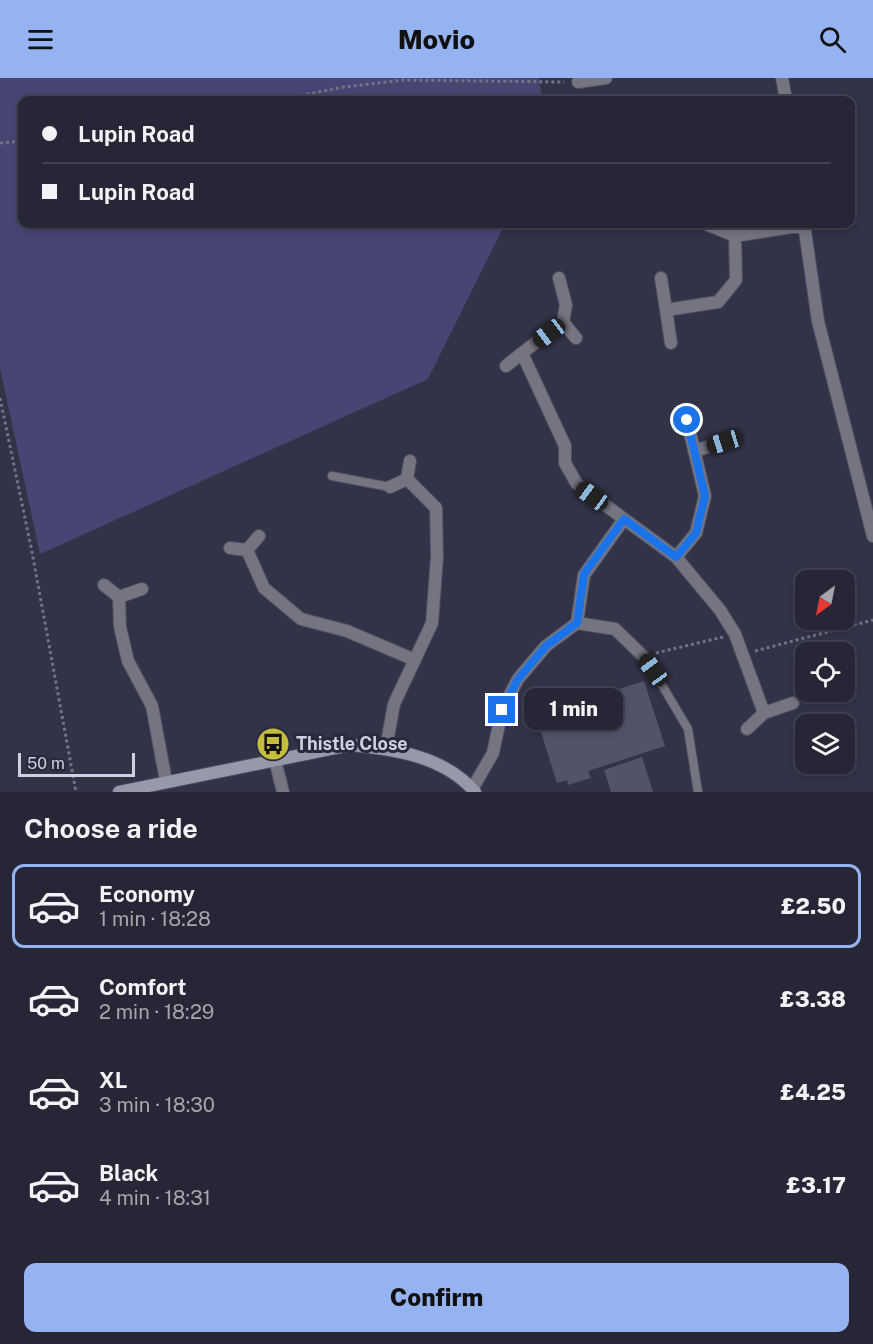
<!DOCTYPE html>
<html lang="en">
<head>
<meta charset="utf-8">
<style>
  body { margin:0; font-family:"Public Sans",sans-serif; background:#323242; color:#f1f3f6; height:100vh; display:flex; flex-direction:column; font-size:22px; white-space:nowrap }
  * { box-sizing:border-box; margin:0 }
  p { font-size:20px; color:#a4a5ad }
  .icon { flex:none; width:33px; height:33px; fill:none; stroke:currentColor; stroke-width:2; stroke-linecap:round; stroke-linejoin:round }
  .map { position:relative; height:714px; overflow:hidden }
  .sheet { display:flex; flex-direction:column; background:#262636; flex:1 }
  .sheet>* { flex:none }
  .guide { position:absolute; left:18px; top:18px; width:837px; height:132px; border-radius:12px; box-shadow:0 3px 9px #0003,0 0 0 2px #424351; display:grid; align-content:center; height:132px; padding:0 24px; background:#262636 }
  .needle { width:39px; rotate:212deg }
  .buttons { position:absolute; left:795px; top:492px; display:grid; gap:12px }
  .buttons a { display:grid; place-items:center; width:60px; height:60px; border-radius:12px; background:#262636; box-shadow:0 3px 9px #0003,0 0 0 2px #424351; font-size:30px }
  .scale { position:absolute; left:18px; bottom:15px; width:117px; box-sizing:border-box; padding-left:6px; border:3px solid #d0d0de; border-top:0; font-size:16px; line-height:21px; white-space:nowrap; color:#d0d0de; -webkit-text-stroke:4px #29293d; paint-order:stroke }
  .end { position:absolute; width:27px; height:27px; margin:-14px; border:8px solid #1a73e8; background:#fff; box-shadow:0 0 0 3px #fff }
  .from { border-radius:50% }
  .bubble { position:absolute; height:42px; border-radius:12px; background:#262636; box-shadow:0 3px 9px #0003,0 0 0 2px #424351; font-size:20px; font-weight:800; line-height:42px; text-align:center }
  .car { position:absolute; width:18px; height:36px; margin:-18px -9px; border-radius:8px; box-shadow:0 0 4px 2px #0007; background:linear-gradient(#222 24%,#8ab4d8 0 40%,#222 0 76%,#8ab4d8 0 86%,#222 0) }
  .guide b { display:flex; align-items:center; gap:21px; height:57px; font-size:22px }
  .guide b+b { border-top:2px solid #424351 }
  .guide i { width:15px; height:15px; background:#f1f3f6 }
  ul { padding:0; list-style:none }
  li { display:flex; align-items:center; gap:18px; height:84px; margin:0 12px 9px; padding:0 12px; border:3px solid transparent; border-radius:12px }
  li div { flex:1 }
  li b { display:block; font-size:22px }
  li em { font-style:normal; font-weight:800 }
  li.active { border-color:#95b2f1 }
  li>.icon { width:54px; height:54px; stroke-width:1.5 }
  h2 { padding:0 24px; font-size:27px; line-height:72px }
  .button { display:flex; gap:12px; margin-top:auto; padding:12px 24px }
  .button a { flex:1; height:69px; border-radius:12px; background:#95b2f1; color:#111; font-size:24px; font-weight:800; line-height:69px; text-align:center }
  header { display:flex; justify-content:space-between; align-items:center; height:78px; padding:0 24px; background:#95b2f1; color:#111; font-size:27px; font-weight:800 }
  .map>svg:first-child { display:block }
  .green { fill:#484575 }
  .building { fill:#525269 }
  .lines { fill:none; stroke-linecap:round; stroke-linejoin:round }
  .lane-casing { stroke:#4f4f63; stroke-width:10 }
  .street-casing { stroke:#4f4f63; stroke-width:14 }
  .secondary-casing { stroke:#4f4f63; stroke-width:14 }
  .path { stroke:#737385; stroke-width:3; stroke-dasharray:3 3; stroke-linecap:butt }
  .lane { stroke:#747580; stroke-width:8 }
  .street { stroke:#747580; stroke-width:12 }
  .secondary { stroke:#9798a9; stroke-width:12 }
  .route { stroke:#1a73e8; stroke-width:8 }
  .labels { text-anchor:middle; stroke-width:6; stroke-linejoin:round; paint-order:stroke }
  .poi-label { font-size:18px; font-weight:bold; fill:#d0d0de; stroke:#29293d; text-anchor:start }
</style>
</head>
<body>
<header><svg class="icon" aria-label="menu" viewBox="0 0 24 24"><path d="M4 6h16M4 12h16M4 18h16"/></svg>Movio<svg class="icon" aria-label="search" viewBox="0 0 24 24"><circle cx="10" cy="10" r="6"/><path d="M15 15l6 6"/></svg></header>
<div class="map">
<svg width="873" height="714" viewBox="0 0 873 714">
  <rect width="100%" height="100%" fill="#333348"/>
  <path class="green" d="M 0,0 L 539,0 L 542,21 L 22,22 L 22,146 L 505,146 L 428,301 L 40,476 L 0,290 Z"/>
  <path class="building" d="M 644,603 L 665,668 L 588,693 L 591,700 L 568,707 L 567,702 L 557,705 L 536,638 Z
    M 642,679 L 653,714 L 611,714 L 604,692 Z"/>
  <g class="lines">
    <defs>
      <path id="lane" d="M 332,398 L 390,409
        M 653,592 L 688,651 L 698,714"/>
      <path id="street" d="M 782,0 L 786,22
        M 578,4 L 606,0
        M 706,146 L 735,158 L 805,147
        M 804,146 L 818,243 L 873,458
        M 559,200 L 566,227 L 563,244 L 522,275 L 565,368 L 565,385 L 577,406 L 624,441 L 584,497 L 577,545
        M 661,200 L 666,232 L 718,224 L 736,202 L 735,158
        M 666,232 L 671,265
        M 563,244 L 576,260
        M 506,288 L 522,275
        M 694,373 L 724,364
        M 407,401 L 410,383
        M 624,441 L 676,479 L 720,532 L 735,556 L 764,635 L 793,625
        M 230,470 L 247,472 L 264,510 L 301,541 L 347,553 L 415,582
        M 247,472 L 259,458
        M 676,479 L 696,455 L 705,418 L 687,342
        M 104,507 L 119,519
        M 142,511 L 119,519 L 120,549 L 128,583 L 152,628 L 166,703
        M 747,651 L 764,635
        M 386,670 L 394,626 L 432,545 L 437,479 L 436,430 L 407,401 L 390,409
        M 275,682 L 283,714
        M 472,711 L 493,675 L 502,632 L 518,601 L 546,568 L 577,545 L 615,551 L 643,578 L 653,592"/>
      <path id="secondary" d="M 119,714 L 350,667 C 394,671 444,678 475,714"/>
    </defs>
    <use href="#lane" class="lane-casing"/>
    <use href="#street" class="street-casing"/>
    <use href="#secondary" class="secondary-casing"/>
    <path class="path" d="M 277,22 L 344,9 L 403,2 L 564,4
      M 0,65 L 22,63
      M 0,320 L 32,474 L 76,714
      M 755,573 L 873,542
      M 656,575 L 723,559"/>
    <use href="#lane" class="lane"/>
    <use href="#street" class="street"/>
    <use href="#secondary" class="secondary"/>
  </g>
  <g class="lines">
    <path class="route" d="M 502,632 L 518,601 L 546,568 L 577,545 L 584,496 L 624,441 L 676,479 L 696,455 L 705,418 L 687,342"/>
  </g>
  <defs>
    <symbol id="bus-disc" viewBox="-11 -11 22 22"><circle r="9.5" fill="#c6bc3c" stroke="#29293d"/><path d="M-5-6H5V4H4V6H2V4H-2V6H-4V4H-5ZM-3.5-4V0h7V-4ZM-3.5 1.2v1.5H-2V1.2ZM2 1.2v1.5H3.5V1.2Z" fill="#111"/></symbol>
  </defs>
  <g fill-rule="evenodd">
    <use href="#bus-disc" x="254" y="647" width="38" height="38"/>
  </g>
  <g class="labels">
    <g class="poi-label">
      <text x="296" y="672">Thistle Close</text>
    </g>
  </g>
</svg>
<div class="buttons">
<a><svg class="needle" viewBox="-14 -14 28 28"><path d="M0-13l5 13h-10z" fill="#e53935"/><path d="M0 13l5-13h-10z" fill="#a4a5ad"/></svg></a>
<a><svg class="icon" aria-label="locate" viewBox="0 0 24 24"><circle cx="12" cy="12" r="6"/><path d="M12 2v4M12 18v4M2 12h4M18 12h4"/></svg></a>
<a><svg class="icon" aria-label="layers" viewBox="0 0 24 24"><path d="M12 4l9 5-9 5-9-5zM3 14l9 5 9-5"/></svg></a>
</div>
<div class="scale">50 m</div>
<i class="end from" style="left:687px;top:342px"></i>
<i class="end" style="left:502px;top:632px"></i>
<div class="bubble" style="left:524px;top:610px;width:99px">1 min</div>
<i class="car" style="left:549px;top:255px;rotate:233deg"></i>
<i class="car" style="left:724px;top:364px;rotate:253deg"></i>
<i class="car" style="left:592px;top:418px;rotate:306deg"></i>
<i class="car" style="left:653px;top:592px;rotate:324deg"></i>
<div class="guide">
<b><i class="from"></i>Lupin Road</b>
<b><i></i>Lupin Road</b>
</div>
</div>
<section class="sheet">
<h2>Choose a ride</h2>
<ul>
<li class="active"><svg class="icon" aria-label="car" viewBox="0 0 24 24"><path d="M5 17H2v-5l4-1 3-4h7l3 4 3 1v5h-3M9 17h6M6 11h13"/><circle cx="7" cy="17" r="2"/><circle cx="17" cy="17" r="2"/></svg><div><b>Economy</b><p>1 min · 18:28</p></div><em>£2.50</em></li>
<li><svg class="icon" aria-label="car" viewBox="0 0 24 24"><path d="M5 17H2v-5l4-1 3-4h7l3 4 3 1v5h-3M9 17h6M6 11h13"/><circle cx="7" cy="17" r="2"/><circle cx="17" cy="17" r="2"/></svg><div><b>Comfort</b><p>2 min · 18:29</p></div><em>£3.38</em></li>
<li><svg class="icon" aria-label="car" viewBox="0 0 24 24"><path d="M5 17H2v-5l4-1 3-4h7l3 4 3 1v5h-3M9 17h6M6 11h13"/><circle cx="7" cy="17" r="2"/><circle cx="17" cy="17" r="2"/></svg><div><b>XL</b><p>3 min · 18:30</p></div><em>£4.25</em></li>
<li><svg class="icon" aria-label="car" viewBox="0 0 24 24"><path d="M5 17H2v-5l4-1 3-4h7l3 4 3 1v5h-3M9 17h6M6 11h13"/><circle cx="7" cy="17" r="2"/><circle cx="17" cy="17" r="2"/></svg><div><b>Black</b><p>4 min · 18:31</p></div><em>£3.17</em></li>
</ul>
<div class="button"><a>Confirm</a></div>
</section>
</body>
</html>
